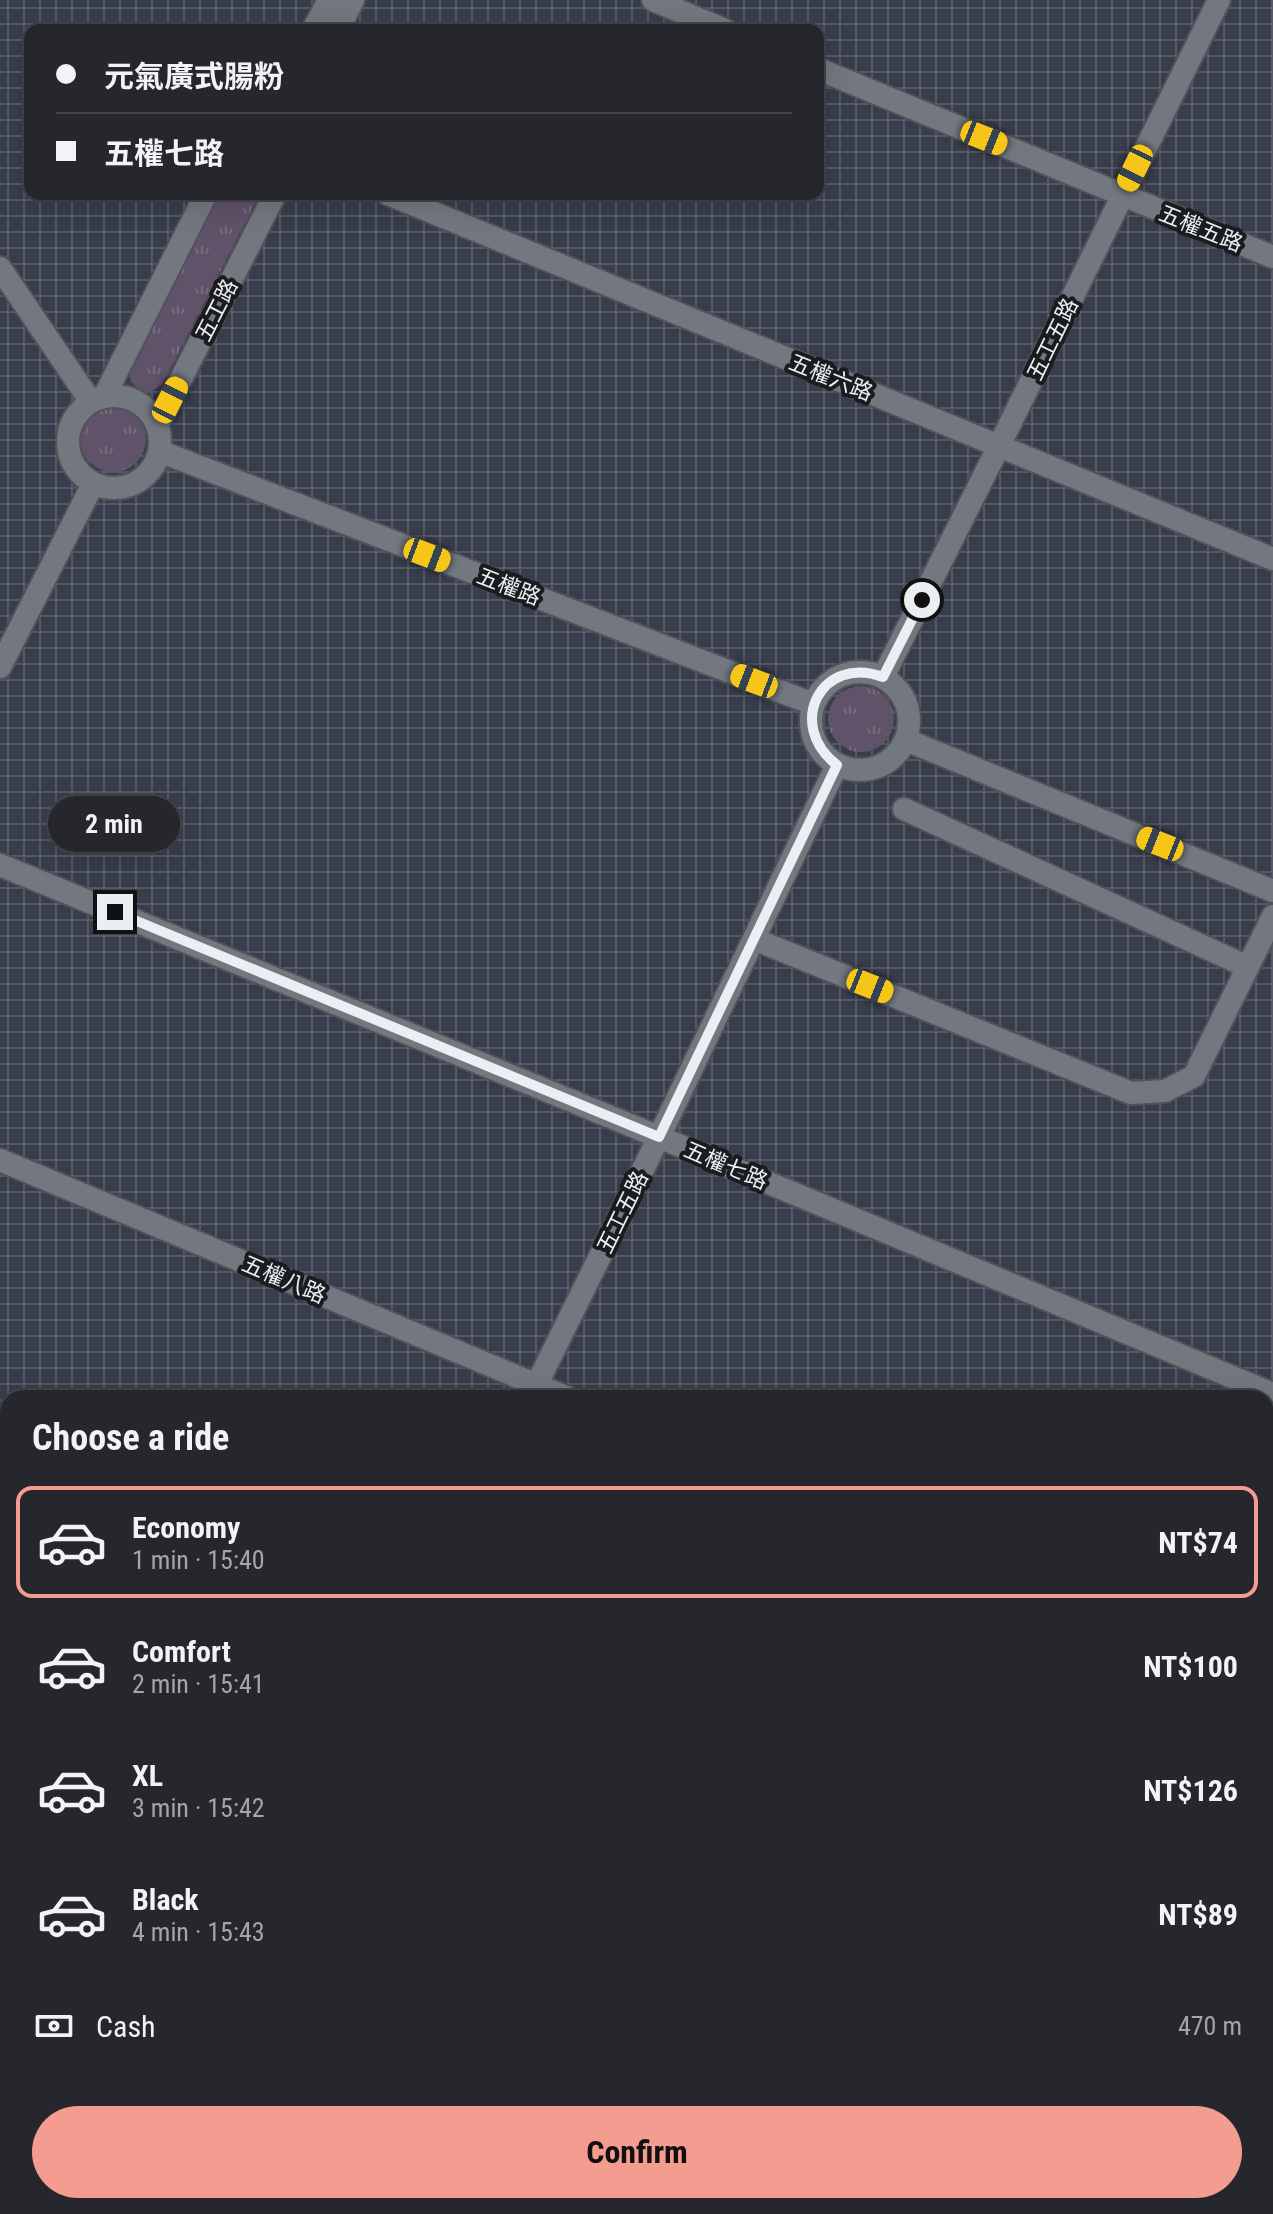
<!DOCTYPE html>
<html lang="en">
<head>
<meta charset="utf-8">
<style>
  body { margin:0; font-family:"Roboto Condensed","Noto Sans TC",sans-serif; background:#2d2f34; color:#f1f3f6; height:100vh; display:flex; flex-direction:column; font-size:30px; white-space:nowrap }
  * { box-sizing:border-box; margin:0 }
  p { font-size:26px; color:#a3a5a9 }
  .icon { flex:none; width:44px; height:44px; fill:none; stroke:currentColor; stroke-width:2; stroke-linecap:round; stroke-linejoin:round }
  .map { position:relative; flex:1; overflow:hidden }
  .drawer { position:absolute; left:0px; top:1390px; width:1274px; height:824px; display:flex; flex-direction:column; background:#25272c; border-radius:24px 24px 0 0; box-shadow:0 8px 32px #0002,0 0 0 2px #424448 }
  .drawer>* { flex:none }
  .hud { position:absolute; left:24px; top:24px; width:800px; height:176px; border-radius:16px; box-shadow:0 8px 32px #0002,0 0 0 2px #424448; display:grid; align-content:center; height:176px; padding:0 32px; background:#25272c }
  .end { position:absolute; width:36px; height:36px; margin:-18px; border:10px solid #ebeef2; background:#111; box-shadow:0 0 0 4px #111 }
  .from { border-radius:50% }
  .bubble { position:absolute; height:56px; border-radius:28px; background:#25272c; box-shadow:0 8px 32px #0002,0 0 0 2px #424448; font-size:26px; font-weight:700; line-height:56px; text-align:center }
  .car { position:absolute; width:24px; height:48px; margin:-24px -12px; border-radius:10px; box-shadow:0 0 6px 2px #0007; background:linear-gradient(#f5c518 24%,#345 0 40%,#f5c518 0 76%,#345 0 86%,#f5c518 0) }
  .hud b { display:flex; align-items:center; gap:28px; height:76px; font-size:30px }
  .hud b+b { border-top:2px solid #424448 }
  .hud i { width:20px; height:20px; background:#f1f3f6 }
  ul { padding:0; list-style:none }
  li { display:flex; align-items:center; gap:24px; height:112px; margin:0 16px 12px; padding:0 16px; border:4px solid transparent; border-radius:16px }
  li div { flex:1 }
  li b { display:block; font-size:30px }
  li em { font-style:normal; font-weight:700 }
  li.active { border-color:#f59c91 }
  li>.icon { width:72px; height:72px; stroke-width:1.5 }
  h2 { padding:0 32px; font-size:36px; line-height:96px }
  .pay { display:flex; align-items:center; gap:20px; height:88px; padding:0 32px; font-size:30px }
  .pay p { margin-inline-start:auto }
  .button { display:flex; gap:16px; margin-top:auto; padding:16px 32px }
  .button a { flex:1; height:92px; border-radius:48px; background:#f59c91; color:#111; font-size:32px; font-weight:700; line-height:92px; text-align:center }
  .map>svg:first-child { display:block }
  .industrial { fill:url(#industrial-grid); fill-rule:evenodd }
  .grass { fill:url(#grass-tufts) }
  .water { fill:url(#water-ripples) }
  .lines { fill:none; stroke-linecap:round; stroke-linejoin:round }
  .minor-casing { stroke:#505358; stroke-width:26 }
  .highway-casing { stroke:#505358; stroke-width:28 }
  .minor { stroke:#737880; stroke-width:22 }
  .highway { stroke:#2fb1f8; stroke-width:24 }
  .route { stroke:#ebeef2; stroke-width:10 }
  .labels { text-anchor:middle; stroke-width:8; stroke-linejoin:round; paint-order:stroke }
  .street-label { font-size:22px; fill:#ebeef2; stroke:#1a1c1f }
</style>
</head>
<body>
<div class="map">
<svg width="1273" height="2214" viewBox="0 0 1273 2214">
  <defs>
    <pattern id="industrial-grid" width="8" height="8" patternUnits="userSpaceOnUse" patternTransform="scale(2)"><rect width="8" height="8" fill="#373d4a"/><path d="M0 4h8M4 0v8" fill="none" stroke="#545965"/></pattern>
    <pattern id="grass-tufts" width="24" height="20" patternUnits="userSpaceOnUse" patternTransform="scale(2)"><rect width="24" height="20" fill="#605268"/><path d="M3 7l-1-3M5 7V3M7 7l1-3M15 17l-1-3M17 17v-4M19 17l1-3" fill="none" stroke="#776b7e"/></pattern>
    <pattern id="water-ripples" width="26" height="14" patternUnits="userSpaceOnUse" patternTransform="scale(2)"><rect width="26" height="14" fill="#00232b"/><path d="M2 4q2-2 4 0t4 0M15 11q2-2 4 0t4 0" fill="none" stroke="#25434a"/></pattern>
  </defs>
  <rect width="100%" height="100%" fill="#31343b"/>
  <path class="industrial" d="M 0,0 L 1273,0 L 1273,1857 L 1266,1859 L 1266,1398 L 8,1398 L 8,1707 L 0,1694 ZM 30,30 L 818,30 L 818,194 L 30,194 Z"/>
  <path class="grass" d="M 216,194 L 260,194 L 162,385 L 152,391 L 141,391 L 131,382 L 129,369 Z
    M80 439a33 33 0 1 1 66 0a33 33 0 1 1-66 0Z
    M828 719a33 33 0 1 1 66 0a33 33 0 1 1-66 0Z"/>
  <path class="water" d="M 0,1855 L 8,1868 L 8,2185 L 0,2173 Z
    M 1273,1885 L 1273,2082 L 1266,2084 L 1266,1887 Z
    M 22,2206 L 217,2206 L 222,2214 L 28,2214 Z
    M 329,2206 L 874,2206 L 849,2214 L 334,2214 Z"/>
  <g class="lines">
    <defs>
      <path id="minor" d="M 653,0 L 725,30
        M 313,30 L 329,0
        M 338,30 L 353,0
        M 818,69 L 1273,257
        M 388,194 L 1273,559
        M 0,268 L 91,402
        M68 442a46 46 0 1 1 92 0a46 46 0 1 1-92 0Z
        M 104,397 L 206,194
        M 157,426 L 275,194
        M 159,451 L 813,704
        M 0,667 L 93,484
        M811 721a49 49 0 1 1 98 0a49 49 0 1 1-98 0Z
        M 883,677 L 999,446 L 1219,0
        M 906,740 L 1273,891
        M 904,809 L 1248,967
        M 0,865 L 659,1137 L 1273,1394
        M 754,939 L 1131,1093 L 1165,1091 L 1194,1076 L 1273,916
        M 0,1160 L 568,1398
        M 530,1398 L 659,1137 L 837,765
        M 0,1449 L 8,1452
        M 1266,1687 L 1273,1685
        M 0,1722 L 8,1735
        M 1266,1872 L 1273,1870
        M 1266,2111 L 1273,2109
        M 1266,2150 L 1273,2143
        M 299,2206 L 304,2214
        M 936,2214 L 961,2206
        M 1202,2214 L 1210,2206"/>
      <path id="highway" d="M 0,1816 L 8,1829
        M 231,2206 L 236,2214"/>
    </defs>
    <use href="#minor" class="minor-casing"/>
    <use href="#highway" class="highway-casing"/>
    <use href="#minor" class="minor"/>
    <use href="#highway" class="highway"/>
  </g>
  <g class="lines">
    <path class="route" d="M 115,912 L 659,1137 L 837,765 C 785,725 821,654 883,677 L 922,600"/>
  </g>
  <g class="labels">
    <g class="street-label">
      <text transform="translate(1201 228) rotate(22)" y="8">五權五路</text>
      <text transform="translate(216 310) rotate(-63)" y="8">五工路</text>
      <text transform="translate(1052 339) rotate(-64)" y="8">五工五路</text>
      <text transform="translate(831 377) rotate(22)" y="8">五權六路</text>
      <text transform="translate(509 586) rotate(21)" y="8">五權路</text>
      <text transform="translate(726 1165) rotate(23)" y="8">五權七路</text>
      <text transform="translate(622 1212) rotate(-64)" y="8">五工五路</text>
      <text transform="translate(284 1279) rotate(23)" y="8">五權八路</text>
    </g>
  </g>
</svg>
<i class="end from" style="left:922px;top:600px"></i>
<i class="end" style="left:115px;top:912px"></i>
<div class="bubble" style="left:48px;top:796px;width:132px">2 min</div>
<i class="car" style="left:984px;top:138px;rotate:112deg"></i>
<i class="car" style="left:1135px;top:168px;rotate:206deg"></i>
<i class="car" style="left:170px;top:400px;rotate:27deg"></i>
<i class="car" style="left:427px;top:555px;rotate:111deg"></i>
<i class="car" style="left:754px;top:681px;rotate:291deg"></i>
<i class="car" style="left:1160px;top:844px;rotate:292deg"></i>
<i class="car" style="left:870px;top:986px;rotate:112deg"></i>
<div class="hud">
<b><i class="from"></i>元氣廣式腸粉</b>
<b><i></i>五權七路</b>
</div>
<section class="drawer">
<h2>Choose a ride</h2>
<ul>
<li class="active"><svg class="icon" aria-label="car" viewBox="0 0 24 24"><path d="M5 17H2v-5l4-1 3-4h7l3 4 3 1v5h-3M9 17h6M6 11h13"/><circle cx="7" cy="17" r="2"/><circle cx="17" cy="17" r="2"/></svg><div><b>Economy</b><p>1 min · 15:40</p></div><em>NT$74</em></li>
<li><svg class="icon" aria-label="car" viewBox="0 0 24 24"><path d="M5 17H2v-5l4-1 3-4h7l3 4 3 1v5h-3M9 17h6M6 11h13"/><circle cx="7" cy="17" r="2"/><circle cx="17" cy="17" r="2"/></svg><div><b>Comfort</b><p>2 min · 15:41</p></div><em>NT$100</em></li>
<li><svg class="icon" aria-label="car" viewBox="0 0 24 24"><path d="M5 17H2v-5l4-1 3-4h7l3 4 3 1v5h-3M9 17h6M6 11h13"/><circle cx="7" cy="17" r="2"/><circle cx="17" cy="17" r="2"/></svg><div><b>XL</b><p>3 min · 15:42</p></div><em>NT$126</em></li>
<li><svg class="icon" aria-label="car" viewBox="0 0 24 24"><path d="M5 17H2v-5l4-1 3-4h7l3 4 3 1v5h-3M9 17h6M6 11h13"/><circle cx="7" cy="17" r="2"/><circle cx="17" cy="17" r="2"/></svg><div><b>Black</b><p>4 min · 15:43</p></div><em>NT$89</em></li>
</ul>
<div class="pay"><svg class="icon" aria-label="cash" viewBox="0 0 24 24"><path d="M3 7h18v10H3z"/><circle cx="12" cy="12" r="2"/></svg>Cash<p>470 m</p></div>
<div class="button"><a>Confirm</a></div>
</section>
</div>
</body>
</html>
